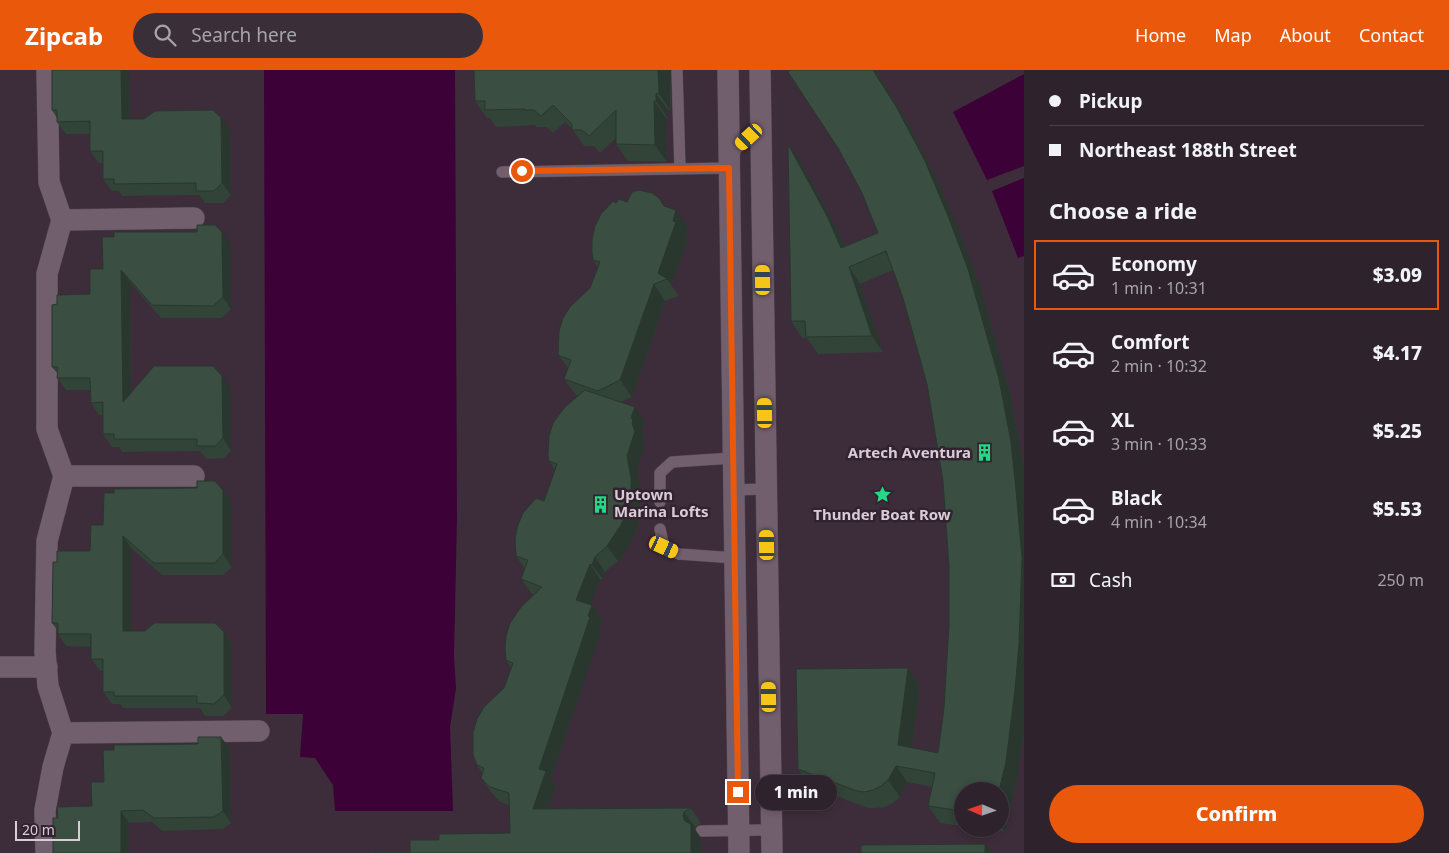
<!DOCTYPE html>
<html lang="en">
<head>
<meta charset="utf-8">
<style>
  body { margin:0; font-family:"Noto Sans",sans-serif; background:#3a2f38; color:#f1f3f6; height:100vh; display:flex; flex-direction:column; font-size:19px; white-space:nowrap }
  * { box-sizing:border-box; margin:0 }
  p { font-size:16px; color:#a7a4a9 }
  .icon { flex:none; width:28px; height:28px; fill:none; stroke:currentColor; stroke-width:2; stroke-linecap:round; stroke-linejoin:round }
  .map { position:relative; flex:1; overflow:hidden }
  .drawer { display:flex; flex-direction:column; background:#2e222c; width:425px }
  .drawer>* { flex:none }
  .banner { display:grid; align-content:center; height:110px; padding:0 25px; background:#2e222c }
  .needle { width:32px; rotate:272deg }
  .buttons { position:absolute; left:954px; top:712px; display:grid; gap:10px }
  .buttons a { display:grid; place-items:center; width:55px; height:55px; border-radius:50%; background:#2e222c; box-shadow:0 2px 8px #0003,0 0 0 1px #493f48; font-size:25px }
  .scale { position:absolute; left:15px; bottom:12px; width:65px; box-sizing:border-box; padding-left:5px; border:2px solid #d8cdd6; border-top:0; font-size:14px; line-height:18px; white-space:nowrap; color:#d8cdd6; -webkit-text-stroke:4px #332330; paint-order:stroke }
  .end { position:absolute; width:22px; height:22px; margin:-11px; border:6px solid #ea580c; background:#fff; box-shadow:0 0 0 2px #fff }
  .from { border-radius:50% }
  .bubble { position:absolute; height:35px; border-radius:18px; background:#2e222c; box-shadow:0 2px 8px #0003,0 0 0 1px #493f48; font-size:16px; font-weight:800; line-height:35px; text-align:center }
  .car { position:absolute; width:15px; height:30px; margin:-15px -8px; border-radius:6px; box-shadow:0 0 4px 1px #0007; background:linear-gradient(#f5c518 24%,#345 0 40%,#f5c518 0 76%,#345 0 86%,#f5c518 0) }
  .banner b { display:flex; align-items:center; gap:18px; height:48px; font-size:19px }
  .banner b+b { border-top:1px solid #493f48 }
  .banner i { width:12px; height:12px; background:#f1f3f6 }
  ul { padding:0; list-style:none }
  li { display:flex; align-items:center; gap:15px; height:70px; margin:0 10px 8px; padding:0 15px; border:2px solid transparent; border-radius:0px }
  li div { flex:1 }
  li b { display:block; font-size:19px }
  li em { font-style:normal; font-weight:800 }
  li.selected { border-color:#ea580c }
  li>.icon { width:45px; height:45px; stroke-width:1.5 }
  h2 { padding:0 25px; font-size:22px; line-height:60px }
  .pay { display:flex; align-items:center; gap:12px; height:55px; padding:0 25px; font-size:19px }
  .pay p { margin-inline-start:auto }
  .primary-button { display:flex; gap:10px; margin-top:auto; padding:10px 25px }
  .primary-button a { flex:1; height:58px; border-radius:30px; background:#ea580c; color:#fff; font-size:20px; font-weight:800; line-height:58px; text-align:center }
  header { display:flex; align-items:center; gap:30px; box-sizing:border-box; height:70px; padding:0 25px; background:#ea580c; color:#fff }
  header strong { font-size:24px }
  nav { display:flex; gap:28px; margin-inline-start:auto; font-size:18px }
  .search { width:350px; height:45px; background:#3a2f38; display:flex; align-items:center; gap:12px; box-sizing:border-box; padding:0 18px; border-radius:28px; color:#a7a4a9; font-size:19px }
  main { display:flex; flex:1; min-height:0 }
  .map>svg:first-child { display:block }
  .water { fill:#3c0136 }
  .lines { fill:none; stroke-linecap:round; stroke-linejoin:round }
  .service-casing { stroke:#564954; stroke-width:12 }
  .minor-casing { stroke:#564954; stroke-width:22 }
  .service { stroke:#725f6e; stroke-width:11 }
  .minor { stroke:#725f6e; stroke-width:21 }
  .wall { fill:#324338 }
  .shaded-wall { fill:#29372e }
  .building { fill:#3a4e41; stroke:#29372e }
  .route { stroke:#ea580c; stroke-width:6 }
  .labels { text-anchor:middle; stroke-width:5; stroke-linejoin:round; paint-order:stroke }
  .poi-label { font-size:15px; font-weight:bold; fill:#d8cdd6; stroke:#332330; text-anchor:end }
</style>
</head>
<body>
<header>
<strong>Zipcab</strong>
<div class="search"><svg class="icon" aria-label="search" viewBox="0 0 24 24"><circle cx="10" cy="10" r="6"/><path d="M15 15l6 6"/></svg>Search here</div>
<nav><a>Home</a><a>Map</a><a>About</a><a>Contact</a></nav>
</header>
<main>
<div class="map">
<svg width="1024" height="783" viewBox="0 0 1024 783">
  <rect width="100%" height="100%" fill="#3d2d3a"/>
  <path class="water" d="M 264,0 L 455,0 L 457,447 L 454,586 L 456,618 L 450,657 L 453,741 L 335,741 L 333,715 L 315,688 L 300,687 L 303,644 L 266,644 Z
    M 1024,4 L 1024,96 L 987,110 L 953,42 Z
    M 1024,108 L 1024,186 L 1018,188 L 992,121 Z"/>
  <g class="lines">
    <defs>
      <path id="service" d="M 677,0 L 680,99
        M 502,102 L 729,98 L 736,79 L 761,58
        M 734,420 L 766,419
        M 660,432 L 660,403 L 672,392 L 733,388
        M 660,459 L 664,477 L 679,484 L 735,488
        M 701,761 L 771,760"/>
      <path id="minor" d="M 728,0 L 739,783
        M 760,0 L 772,783
        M 62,150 L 194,148
        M 64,406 L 194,406
        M 0,597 L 47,597
        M 63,663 L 259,661
        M 46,783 L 45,740 L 53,697 L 63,663 L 48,616 L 45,582 L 47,471 L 64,406 L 47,359 L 47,204 L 62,150 L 49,112 L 47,0"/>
    </defs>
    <use href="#service" class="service-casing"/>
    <use href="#minor" class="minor-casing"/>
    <use href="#service" class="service"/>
    <use href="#minor" class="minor"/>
  </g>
  <path class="wall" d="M 129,0 L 130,49 L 221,48 L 230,60 L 231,125 L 223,133 L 205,133 L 199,125 L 122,126 L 119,121 L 112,121 L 103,109 L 103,93 L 99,93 L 90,81 L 90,64 L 66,64 L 57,52 L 57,48 L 52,40 Z
    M 670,0 L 671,37 L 670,40 L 668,40 L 668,48 L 666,48 L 667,92 L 628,91 L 616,74 L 616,68 L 600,83 L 594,76 L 584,76 L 572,59 L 565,52 L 553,63 L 546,57 L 536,57 L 535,55 L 496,57 L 490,48 L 487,48 L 475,31 Z
    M 790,0 L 875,0 L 909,55 L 936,108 L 960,163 L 980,216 L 1011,326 L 1022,389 L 1024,402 L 1024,658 L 1017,709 L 1005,762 L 982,759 L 1000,759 L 1000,721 L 962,721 L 962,756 L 940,753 L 928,736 L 932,717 L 907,712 L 900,727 L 893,733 L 885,737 L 875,738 L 868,738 L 810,716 L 798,699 L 908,598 L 920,615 L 912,678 L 938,683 L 944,638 L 949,555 L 949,497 L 943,411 L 927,314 L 903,228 L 893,200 L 860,214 L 883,282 L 818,284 L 807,268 L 802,268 L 791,251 L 800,91 L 839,163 L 845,177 L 878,163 L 862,123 L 838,78 Z
    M 627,132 L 665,136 L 688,157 L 685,166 L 688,169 L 671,215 L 679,226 L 665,231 L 632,327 L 621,332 L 645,352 L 642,361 L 644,364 L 642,369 L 645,375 L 637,400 L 641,421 L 641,438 L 638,455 L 632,470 L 618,491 L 605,502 L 603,509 L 600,509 L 590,535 L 592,535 L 602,550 L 599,560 L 601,562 L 551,708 L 556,716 L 548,739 L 691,738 L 701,753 L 695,757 L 694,758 L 701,768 L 701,783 L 374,783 L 410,782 L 439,770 L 510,763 L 509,735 L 500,732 L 491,722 L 481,708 L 482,703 L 477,695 L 511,598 L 506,590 L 534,525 L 532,524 L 521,509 L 525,499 L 516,486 L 544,431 L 555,400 L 549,391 L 578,326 L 576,325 L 564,309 L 568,298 L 558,285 L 590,218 L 598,197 L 593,190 L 616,133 Z
    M 114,167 L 231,175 L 231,239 L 222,248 L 161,248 L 130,212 L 131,322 L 231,319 L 231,381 L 224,388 L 206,389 L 200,381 L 122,382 L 119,377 L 112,377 L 103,364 L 103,345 L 99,345 L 91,333 L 90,320 L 66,320 L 57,308 L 58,304 L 52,297 L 57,234 L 90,224 L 103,199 Z
    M 223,420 L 232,432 L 232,497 L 223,505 L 162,505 L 131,478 L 131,561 L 224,562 L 232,574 L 232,638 L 223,646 L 205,646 L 200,638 L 123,638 L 120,634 L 112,634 L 103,622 L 103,601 L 100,601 L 91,589 L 91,577 L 66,576 L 58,564 L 58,561 L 52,553 L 57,492 L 90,481 L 103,455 Z
    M 198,674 L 230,679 L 231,753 L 223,759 L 162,761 L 152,752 L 129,753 L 129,783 L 53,783 L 58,748 L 92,736 L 104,712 Z"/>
  <path class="shaded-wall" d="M 121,0 L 129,0 L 130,62 L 122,49 Z
    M 658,0 L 670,0 L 670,40 L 659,23 Z
    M 873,0 L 875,0 L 909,55 L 936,108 L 960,163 L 980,216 L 1011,326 L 1022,389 L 1024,402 L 1024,658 L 1017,709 L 1005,762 L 1000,755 L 1000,721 L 999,721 Z
    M 656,24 L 668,40 L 668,48 L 656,31 Z
    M 654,31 L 666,48 L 667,92 L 655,75 Z
    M 221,48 L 230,60 L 231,125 L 222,113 Z
    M 788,74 L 800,91 L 839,163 L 852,195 L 841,178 Z
    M 676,140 L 688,157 L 685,166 L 688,169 L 671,215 L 667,209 L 658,203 Z
    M 222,162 L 231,175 L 231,239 L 223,227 Z
    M 849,197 L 860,214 L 883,282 L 872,266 Z
    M 121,200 L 130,212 L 131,344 L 123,332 Z
    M 654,214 L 665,231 L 632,327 L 620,310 Z
    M 222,306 L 231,319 L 231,381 L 223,368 Z
    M 635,337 L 645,352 L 642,361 L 644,364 L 642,369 L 645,375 L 637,400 L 641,421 L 641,438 L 638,455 L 632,470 L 618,491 L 607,476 L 627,386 L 632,354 L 631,348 Z
    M 223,420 L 232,432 L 232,497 L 223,484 Z
    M 123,466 L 131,478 L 131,573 L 123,561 Z
    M 595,487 L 605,502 L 603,509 L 592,495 Z
    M 590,494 L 600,509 L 587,545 L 576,530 Z
    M 592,535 L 602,550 L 599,560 L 601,562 L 551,708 L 556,716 L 543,754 L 533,739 L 539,699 Z
    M 224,562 L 232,574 L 232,638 L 224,625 Z
    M 908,598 L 920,615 L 910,692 L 898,675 Z
    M 221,667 L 230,679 L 231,753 L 223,741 Z
    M 896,696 L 907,712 L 900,727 L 888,710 Z
    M 121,741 L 129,753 L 129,783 L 121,783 Z
    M 684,742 L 695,757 L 694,758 L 701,768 L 701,783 L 691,783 L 683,746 Z
    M 985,774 L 992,783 L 985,783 Z"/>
  <path class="building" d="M 52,0 L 121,0 L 122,49 L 144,49 L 155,41 L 213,40 L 221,48 L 222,113 L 214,121 L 196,121 L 196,113 L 114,114 L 114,109 L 103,109 L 103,81 L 90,81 L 90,51 L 57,52 L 57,40 L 52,40 Z
    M 474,0 L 658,0 L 659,20 L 659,23 L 656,24 L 656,31 L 654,31 L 655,75 L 616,74 L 616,40 L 589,66 L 582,60 L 572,60 L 572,54 L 553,35 L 541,46 L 534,40 L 525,40 L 525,39 L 485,40 L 485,31 L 475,31 Z
    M 790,0 L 873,0 L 897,38 L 925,91 L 948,146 L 968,199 L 999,309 L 1011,372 L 1016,420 L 1022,488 L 1019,573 L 1015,620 L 1006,692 L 999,721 L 962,721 L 962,741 L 928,736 L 935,703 L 896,696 L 888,710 L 881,716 L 873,720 L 864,722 L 857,721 L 798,699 L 796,599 L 908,598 L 898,675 L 938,683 L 944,638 L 949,555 L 949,497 L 943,411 L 927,314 L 903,228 L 886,181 L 849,197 L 872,266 L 806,267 L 805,251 L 791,251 L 788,74 L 827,146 L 841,178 L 878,163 L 862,123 L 838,78 L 788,2 Z
    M 639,120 L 652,123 L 659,128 L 664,136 L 676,140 L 673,151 L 676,152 L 658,203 L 667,209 L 654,214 L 620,310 L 598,321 L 564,309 L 571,290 L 558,285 L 559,261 L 563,248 L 570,237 L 590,218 L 600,192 L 593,190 L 592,183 L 592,169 L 595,156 L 601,144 L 613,131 L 616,133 L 619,129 L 627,132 L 632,122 Z
    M 197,155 L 215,155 L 222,162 L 223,227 L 213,236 L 152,235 L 121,200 L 123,332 L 154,296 L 213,296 L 222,306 L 223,368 L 215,376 L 197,376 L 197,369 L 114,369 L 114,364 L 103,364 L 103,332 L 91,333 L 90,308 L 57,308 L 58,297 L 52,297 L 52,235 L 57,234 L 57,225 L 90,224 L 90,199 L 103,199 L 102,167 L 114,167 L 114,162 L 197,162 Z
    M 585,320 L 635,337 L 631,348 L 633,349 L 632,354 L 635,361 L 627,386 L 631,407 L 631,423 L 628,440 L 621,455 L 607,476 L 595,487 L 592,495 L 590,494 L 576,530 L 592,535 L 588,546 L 590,547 L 539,699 L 546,701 L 533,739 L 691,738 L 684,742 L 683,746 L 685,751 L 691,754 L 691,783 L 374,783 L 410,782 L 410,770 L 439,770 L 439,764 L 510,763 L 509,723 L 490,717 L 481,708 L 484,698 L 477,695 L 473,685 L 473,662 L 477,649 L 484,637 L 504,618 L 513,593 L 506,590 L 505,579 L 506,566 L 510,553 L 521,537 L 542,517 L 521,509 L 528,490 L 516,486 L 515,468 L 518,455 L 523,443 L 536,428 L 544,431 L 557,394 L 549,391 L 548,385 L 549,366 L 553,353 L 565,337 Z
    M 197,411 L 215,411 L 223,420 L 223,484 L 215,493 L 154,493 L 123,466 L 123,561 L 145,561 L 154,553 L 215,553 L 224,562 L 224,625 L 214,634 L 197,633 L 197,626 L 114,626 L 114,622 L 103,622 L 103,589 L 91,589 L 91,564 L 58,564 L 58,553 L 52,553 L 53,492 L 57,492 L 57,481 L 90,481 L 91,455 L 103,455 L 104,423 L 114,423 L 114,419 L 197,418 Z
    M 198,667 L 221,667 L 223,741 L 214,747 L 154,748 L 143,740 L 121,741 L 121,783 L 53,783 L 53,748 L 58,748 L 57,737 L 92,736 L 91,712 L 104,712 L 103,680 L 114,680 L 114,675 L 198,674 Z
    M 985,774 L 985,783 L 861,783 L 861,775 Z"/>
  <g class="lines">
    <path class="route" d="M 522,101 L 729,98 L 738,722"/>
  </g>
  <defs>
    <symbol id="building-bare" viewBox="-9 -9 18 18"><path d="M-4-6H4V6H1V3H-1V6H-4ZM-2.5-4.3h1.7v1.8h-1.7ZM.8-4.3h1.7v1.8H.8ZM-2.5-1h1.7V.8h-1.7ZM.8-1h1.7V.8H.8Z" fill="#25d886" stroke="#332330" stroke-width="2.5" paint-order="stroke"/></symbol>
    <symbol id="sight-bare" viewBox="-9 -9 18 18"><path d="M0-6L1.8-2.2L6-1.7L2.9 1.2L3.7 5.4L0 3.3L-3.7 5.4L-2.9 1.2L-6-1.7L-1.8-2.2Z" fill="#25d886" stroke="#332330" stroke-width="2.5" paint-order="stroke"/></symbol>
  </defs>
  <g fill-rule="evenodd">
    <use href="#building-bare" x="972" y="370" width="25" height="25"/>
    <use href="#sight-bare" x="870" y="412" width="25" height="25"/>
    <use href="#building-bare" x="588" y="422" width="25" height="25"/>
  </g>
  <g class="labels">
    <g class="poi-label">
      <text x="971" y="388">Artech Aventura</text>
      <text x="614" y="430" text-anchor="start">Uptown<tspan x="614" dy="17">Marina Lofts</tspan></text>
      <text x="882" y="450" text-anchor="middle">Thunder Boat Row</text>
    </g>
  </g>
</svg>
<div class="buttons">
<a><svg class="needle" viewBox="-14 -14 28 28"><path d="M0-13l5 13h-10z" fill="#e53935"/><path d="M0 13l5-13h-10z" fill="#a7a4a9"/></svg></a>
</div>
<div class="scale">20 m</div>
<i class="end from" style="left:522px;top:101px"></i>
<i class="end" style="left:738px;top:722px"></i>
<div class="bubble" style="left:755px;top:705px;width:82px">1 min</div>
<i class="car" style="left:749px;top:67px;rotate:227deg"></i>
<i class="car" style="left:763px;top:210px;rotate:359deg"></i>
<i class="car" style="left:765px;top:343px;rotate:359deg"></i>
<i class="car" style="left:767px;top:475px;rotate:359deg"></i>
<i class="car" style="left:664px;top:477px;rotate:115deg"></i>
<i class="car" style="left:769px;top:627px;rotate:359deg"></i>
</div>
<section class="drawer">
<div class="banner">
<b><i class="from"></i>Pickup</b>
<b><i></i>Northeast 188th Street</b>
</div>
<h2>Choose a ride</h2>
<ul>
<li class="selected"><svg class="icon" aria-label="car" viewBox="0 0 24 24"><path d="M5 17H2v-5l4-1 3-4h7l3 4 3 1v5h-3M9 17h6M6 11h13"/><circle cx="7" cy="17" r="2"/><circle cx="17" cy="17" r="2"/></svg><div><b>Economy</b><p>1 min · 10:31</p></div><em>$3.09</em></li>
<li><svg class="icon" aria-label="car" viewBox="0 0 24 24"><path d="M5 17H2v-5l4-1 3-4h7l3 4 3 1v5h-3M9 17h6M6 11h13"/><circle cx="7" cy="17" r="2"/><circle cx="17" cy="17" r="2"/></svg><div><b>Comfort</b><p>2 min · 10:32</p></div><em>$4.17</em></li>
<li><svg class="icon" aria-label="car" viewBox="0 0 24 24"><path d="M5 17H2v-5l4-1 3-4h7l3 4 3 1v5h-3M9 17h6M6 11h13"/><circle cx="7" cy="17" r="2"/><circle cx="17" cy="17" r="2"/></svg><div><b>XL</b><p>3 min · 10:33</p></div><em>$5.25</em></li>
<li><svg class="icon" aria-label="car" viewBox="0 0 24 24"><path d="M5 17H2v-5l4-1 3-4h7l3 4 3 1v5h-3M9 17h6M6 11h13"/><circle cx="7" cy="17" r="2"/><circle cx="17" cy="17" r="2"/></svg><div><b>Black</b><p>4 min · 10:34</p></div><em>$5.53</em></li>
</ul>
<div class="pay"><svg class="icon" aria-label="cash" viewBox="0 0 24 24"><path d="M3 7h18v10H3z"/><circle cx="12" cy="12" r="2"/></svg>Cash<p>250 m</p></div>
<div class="primary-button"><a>Confirm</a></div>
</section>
</main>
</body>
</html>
